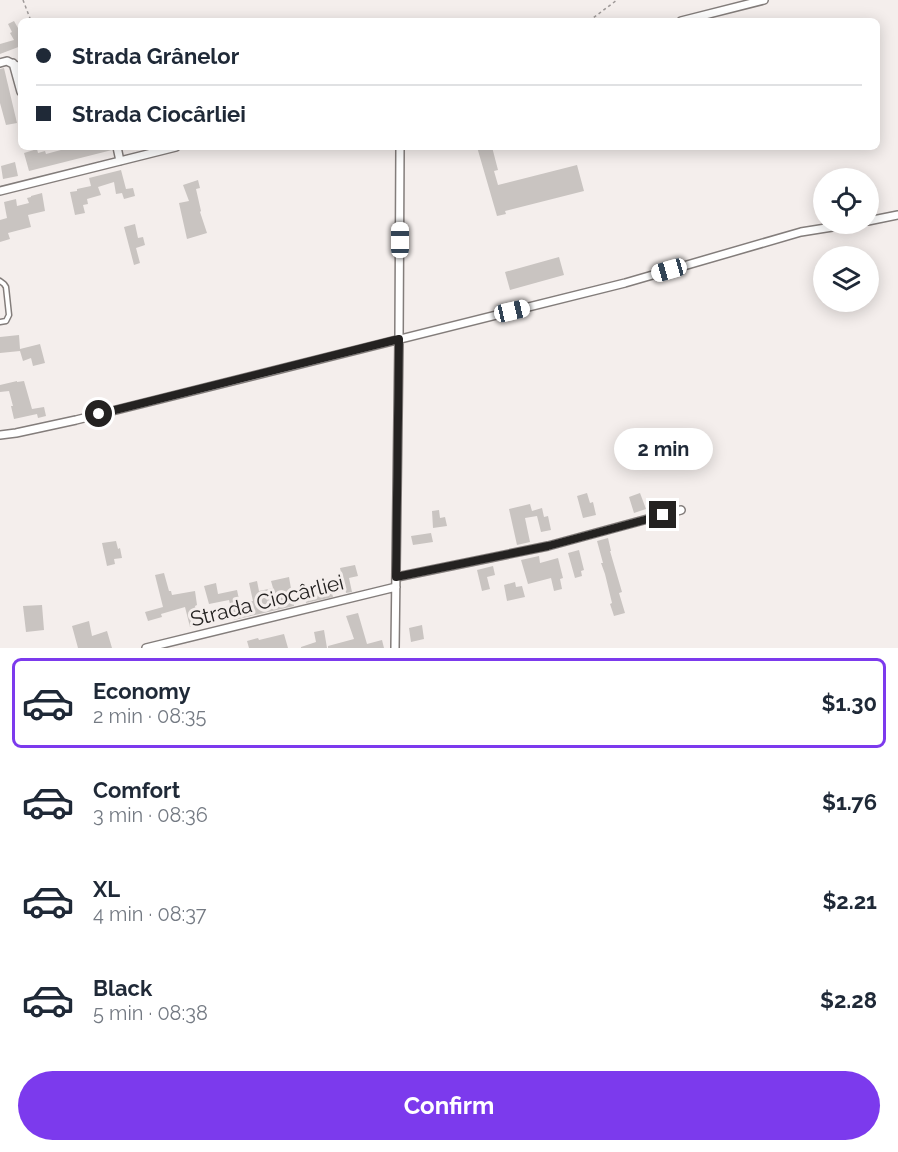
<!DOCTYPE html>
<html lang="en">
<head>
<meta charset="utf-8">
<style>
  body { margin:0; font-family:Raleway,sans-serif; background:#f6f6f7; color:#1f2937; height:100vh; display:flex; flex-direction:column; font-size:22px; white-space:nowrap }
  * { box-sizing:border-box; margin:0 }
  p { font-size:20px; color:#747a83 }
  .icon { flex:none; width:33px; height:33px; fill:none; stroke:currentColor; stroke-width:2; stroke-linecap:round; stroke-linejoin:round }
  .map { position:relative; height:648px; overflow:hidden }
  .sheet { display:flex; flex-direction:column; background:#fff; flex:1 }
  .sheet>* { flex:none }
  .hud { position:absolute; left:18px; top:18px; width:862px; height:132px; border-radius:9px; box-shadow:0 3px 15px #0003; display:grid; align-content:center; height:132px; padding:0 18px; background:#fff }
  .tools { position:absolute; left:813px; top:168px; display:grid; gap:12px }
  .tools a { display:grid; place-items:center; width:66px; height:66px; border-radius:50%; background:#fff; box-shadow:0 3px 15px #0003; font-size:30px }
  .end { position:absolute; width:27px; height:27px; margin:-14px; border:8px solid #242221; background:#fff; box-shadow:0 0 0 3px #fff }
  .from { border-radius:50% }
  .bubble { position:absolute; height:42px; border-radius:21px; background:#fff; box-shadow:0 3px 15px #0003; font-size:20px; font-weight:700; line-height:42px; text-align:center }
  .car { position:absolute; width:18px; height:36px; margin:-18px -9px; border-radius:8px; box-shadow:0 0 4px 2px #0007; background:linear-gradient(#fff 24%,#345 0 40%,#fff 0 76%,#345 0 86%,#fff 0) }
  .hud b { display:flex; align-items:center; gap:21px; height:57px; font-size:22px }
  .hud b+b { border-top:2px solid #e0e1e3 }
  .hud i { width:15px; height:15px; background:#1f2937 }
  ul { padding:10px 0 0; list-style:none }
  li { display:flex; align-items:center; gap:18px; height:90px; margin:0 12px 9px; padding:0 6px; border:3px solid transparent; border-radius:9px }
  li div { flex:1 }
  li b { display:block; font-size:22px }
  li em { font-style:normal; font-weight:700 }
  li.selected { border-color:#7c3aed }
  li>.icon { width:54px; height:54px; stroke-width:1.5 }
  .action { display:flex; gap:12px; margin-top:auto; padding:12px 18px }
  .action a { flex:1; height:69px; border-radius:36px; background:#7c3aed; color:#fff; font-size:24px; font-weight:700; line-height:69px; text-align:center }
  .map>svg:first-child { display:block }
  .building { fill:#c9c4c1 }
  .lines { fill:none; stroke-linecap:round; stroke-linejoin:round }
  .service-casing { stroke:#837d7b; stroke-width:7 }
  .minor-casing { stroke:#837d7b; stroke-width:10 }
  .path { stroke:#9e9998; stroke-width:1.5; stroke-dasharray:3 3; stroke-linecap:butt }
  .service { stroke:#fff; stroke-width:4 }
  .minor { stroke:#fff; stroke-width:7 }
  .route { stroke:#242221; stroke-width:8 }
  .labels { text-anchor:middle; stroke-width:6; stroke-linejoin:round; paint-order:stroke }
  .street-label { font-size:21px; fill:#242221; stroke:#f4eeec }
</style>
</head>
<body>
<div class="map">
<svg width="898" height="648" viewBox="0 0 898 648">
  <rect width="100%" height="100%" fill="#f4eeec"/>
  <path class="building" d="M 14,21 L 18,28 L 21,26 L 21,46 L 0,54 L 0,44 L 14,40 L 10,33 L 12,32 L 8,24 Z
    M 4,68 L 17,123 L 6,125 L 0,103 L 0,69 Z
    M 72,147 L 111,147 L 112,150 L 29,171 L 24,153 L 37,149 L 38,153 L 45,151 L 46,154 Z
    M 477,147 L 492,147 L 498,170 L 494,171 L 498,185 L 577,165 L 584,191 L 505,211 L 506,214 L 497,216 Z
    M 15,162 L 18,176 L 3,179 L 1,166 Z
    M 121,170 L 126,189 L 133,188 L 135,196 L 124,199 L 122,193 L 116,194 L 114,182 L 98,187 L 101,195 L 87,199 L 88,204 L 83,205 L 85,213 L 75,215 L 70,192 L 77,191 L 77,189 L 91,186 L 89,178 Z
    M 198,180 L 200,188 L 196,189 L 201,211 L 200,212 L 207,233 L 187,239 L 179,203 L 189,201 L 183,185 Z
    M 42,193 L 45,211 L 28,215 L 31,227 L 8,233 L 10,239 L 0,242 L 0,220 L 7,218 L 4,202 L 16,199 L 17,206 L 29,203 L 27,198 L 31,197 L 31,196 Z
    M 135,224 L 138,238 L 143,237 L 145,245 L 136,248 L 140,263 L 134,265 L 124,227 Z
    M 559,257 L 564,275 L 510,290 L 505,272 Z
    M 19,335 L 20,349 L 40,344 L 45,363 L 33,366 L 31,358 L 23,361 L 20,351 L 0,353 L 0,337 Z
    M 17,381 L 17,382 L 24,381 L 32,409 L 44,407 L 46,416 L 38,418 L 37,414 L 14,419 L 11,406 L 13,406 L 9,391 L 0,392 L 0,385 Z
    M 587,493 L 590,503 L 593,502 L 596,515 L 583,518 L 577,496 Z
    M 640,493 L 646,509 L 634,513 L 629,497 Z
    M 530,504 L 532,511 L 542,508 L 544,517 L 548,516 L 551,530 L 541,532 L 537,516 L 525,518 L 530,542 L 517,545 L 509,509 Z
    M 439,510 L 440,518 L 445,517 L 447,526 L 433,528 L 432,511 Z
    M 431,533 L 433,542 L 413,545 L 411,536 Z
    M 608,538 L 611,551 L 610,551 L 622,592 L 619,593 L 625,613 L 614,616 L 610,604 L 612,603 L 605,574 L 601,563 L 603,563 L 597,541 Z
    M 116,541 L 118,549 L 120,548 L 122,558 L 114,559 L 115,564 L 107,566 L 102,543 Z
    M 579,550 L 584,570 L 581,571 L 582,576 L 575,578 L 568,553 Z
    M 539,556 L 540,563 L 558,558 L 563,578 L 560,579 L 562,589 L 554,591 L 551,578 L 528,584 L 521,560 Z
    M 355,565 L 358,576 L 349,578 L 352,592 L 346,593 L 340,568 Z
    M 493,566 L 495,575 L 487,577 L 490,589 L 482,591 L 477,570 Z
    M 164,573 L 169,591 L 171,591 L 172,595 L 195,591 L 197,605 L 195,606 L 199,625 L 190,627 L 185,607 L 161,614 L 162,617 L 148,621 L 145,612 L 163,607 L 155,575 Z
    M 289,577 L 294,606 L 234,620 L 229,600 L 209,604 L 204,586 L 216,583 L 218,594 L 237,590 L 240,604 L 253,601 L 249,583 L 257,581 L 259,591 L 273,588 L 271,581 Z
    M 515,582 L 516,587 L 522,586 L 525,597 L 507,601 L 504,585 Z
    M 330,585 L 333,597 L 306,603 L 303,589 L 314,587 L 315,589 Z
    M 42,605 L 44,630 L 26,632 L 23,606 Z
    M 358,613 L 367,644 L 382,640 L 384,648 L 328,648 L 328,646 L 354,639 L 346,616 Z
    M 89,621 L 92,636 L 107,631 L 112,648 L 78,648 L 72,626 Z
    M 422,625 L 424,639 L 411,642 L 409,628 Z
    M 324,630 L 327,648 L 301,648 L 301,647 L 316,642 L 314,632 Z
    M 284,634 L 288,648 L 249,648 L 247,641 L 258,638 L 259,640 Z"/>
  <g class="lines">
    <defs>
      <path id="service" d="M 0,281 L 4,284 L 6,287 L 9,315 L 6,321 L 0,322"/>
      <path id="minor" d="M 681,21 L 764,0
        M 0,63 L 7,61 L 21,68
        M 13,63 L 21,92
        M 117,147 L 120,161
        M 0,191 L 176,147
        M 868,221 L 898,215
        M 0,435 L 16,433 L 76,420 L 625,283 L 801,232 L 851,224
        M 397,577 L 548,546 L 681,510
        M 146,648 L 396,587
        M 395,648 L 399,339 L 400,147"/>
    </defs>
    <use href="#service" class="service-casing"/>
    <use href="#minor" class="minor-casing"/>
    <path class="path" d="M 23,0 L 31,21
      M 589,21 L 617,0"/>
    <use href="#service" class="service"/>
    <use href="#minor" class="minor"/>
  </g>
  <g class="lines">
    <path class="route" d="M 99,414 L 399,339 L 396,577 L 548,546 L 663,515"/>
  </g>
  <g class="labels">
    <g class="street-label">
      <text transform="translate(267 601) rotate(-14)" y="7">Strada Ciocârliei</text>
    </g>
  </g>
</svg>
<div class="tools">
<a><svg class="icon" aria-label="locate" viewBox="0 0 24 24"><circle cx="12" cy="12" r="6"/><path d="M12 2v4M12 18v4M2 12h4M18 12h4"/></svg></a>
<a><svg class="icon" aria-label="layers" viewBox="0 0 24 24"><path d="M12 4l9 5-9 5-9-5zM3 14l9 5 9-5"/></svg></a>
</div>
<i class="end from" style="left:99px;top:414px"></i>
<i class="end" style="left:663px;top:515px"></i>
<div class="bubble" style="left:614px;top:428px;width:99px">2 min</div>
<i class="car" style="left:400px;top:240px;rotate:0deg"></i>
<i class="car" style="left:669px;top:270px;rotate:254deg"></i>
<i class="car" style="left:512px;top:311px;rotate:77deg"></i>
<div class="hud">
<b><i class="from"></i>Strada Grânelor</b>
<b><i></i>Strada Ciocârliei</b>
</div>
</div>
<section class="sheet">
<ul>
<li class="selected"><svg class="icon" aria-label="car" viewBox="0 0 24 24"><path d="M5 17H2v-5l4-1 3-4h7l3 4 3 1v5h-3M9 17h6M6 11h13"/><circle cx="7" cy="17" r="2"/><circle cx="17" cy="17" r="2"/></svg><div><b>Economy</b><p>2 min · 08:35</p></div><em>$1.30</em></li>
<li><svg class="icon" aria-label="car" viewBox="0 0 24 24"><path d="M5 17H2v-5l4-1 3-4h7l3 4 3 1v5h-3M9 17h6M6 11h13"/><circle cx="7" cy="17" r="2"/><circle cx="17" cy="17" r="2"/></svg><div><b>Comfort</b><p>3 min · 08:36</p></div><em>$1.76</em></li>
<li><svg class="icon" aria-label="car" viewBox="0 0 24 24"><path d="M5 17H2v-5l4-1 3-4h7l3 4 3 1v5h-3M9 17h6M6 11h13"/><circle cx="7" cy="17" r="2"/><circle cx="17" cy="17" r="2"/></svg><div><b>XL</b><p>4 min · 08:37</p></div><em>$2.21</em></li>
<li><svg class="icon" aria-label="car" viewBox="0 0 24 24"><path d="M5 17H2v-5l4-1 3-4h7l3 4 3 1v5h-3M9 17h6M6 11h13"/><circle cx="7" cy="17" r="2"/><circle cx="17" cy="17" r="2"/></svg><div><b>Black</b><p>5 min · 08:38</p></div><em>$2.28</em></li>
</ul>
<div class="action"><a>Confirm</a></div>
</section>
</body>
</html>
